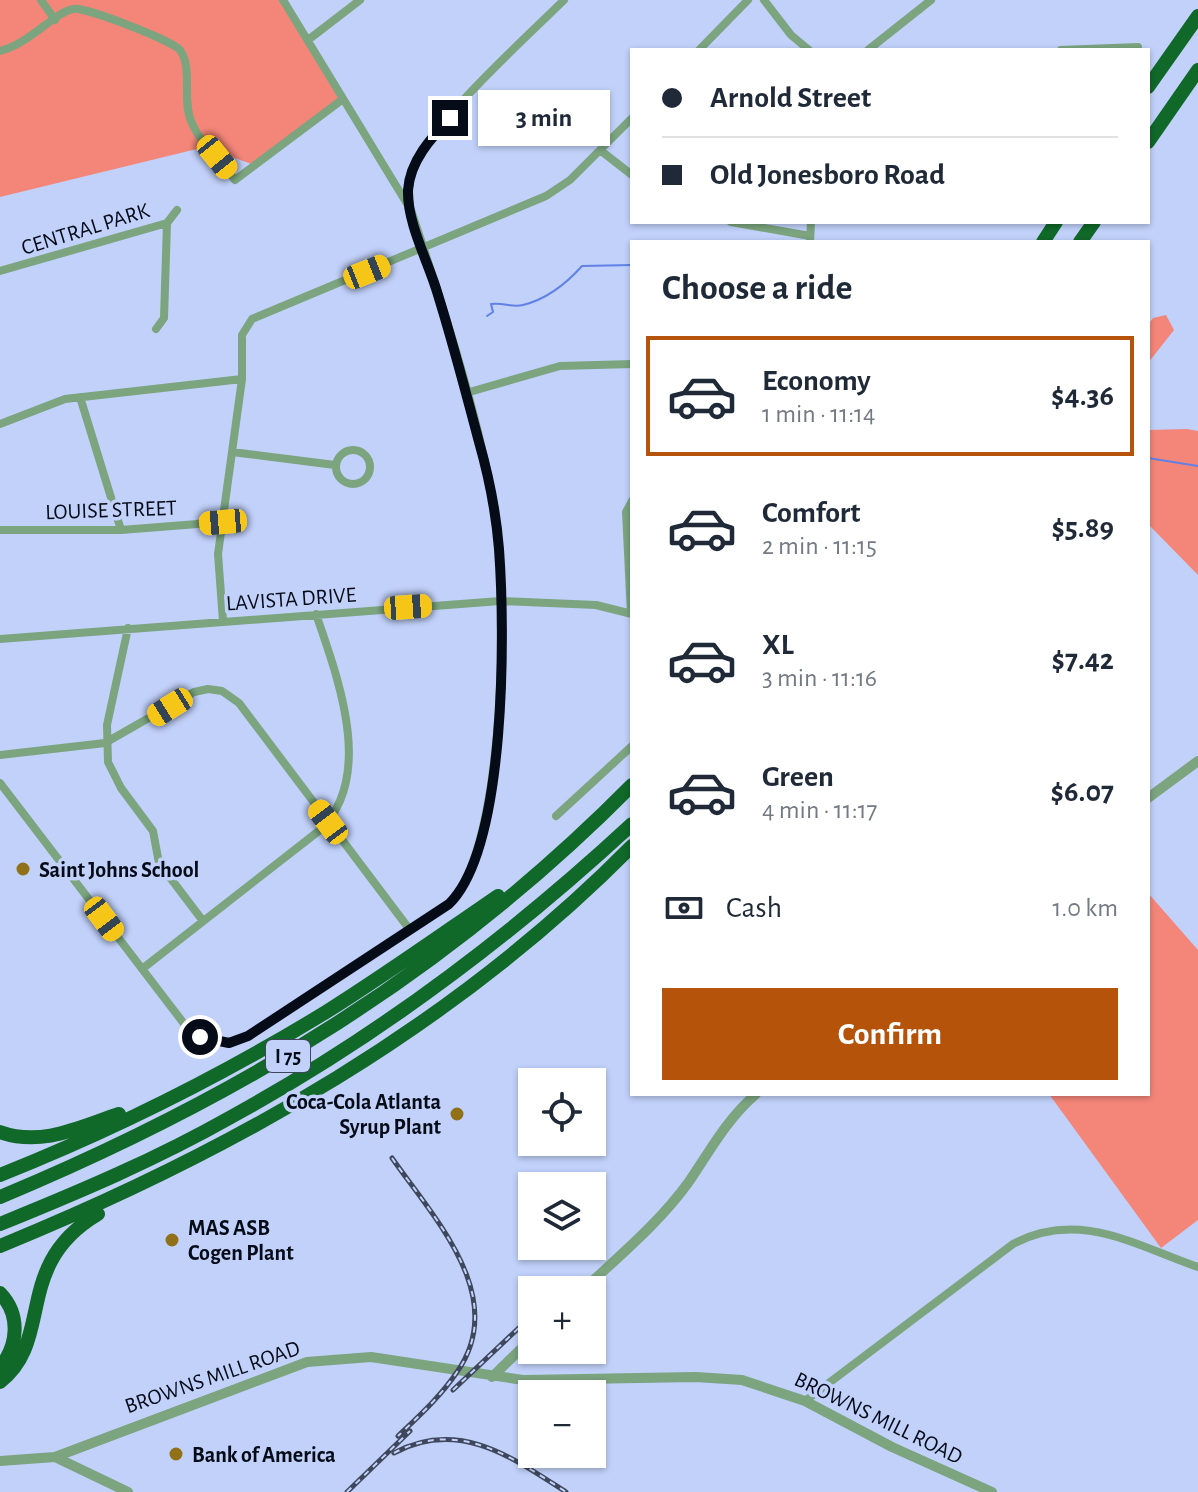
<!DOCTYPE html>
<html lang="en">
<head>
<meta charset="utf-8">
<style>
  body { margin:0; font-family:"Alegreya Sans",sans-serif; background:#f6f6f7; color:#1f2937; height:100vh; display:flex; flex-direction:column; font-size:30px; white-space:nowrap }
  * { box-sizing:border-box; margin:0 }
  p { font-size:26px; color:#747a83 }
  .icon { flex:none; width:44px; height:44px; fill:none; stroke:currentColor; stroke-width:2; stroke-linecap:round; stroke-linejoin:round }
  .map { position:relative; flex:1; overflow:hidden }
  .drawer { position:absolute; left:630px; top:240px; width:520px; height:856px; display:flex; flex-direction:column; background:#fff; border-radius:0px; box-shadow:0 2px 6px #0004 }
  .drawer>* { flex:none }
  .guide { position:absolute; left:630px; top:48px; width:520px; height:176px; border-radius:0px; box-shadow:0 2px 6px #0004; display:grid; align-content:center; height:176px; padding:0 32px; background:#fff }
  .tools { position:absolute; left:518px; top:1068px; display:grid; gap:16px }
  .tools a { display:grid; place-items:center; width:88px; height:88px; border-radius:0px; background:#fff; box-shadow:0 2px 6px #0004; font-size:40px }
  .end { position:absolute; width:36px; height:36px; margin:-18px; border:10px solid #060b18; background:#fff; box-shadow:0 0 0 4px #fff }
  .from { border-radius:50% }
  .bubble { position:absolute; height:56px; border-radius:0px; background:#fff; box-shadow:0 2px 6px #0004; font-size:26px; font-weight:600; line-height:56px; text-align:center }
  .car { position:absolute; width:24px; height:48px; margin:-24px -12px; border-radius:10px; box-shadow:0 0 6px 2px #0007; background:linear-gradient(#f5c518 24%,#345 0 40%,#f5c518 0 76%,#345 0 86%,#f5c518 0) }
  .guide b { display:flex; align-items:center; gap:28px; height:76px; font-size:30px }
  .guide b+b { border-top:2px solid #e0e1e3 }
  .guide i { width:20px; height:20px; background:#1f2937 }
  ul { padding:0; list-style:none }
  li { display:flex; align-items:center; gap:24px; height:120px; margin:0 16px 12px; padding:0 16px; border:4px solid transparent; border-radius:0px }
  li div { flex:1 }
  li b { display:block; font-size:30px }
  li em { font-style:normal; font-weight:600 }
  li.selected { border-color:#b45309 }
  li>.icon { width:72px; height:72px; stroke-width:1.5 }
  h2 { padding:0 32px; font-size:36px; line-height:96px }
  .pay { display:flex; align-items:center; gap:20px; height:88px; padding:0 32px; font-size:30px }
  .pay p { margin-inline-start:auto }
  .primary-button { display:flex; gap:16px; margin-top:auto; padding:16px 32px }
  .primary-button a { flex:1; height:92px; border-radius:0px; background:#b45309; color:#fff; font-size:32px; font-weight:600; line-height:92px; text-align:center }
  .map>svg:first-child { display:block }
  .green { fill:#f48679 }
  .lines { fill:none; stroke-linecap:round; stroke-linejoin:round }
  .stream { stroke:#6082e6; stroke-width:2 }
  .minor { stroke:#7ba47f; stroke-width:8 }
  .tertiary { stroke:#7ba47f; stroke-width:10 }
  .motorway { stroke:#106829; stroke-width:14 }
  .rail-casing { stroke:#3e475c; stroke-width:5 }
  .rail { stroke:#c1d1fa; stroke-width:2; stroke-dasharray:6; stroke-linecap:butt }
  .route { stroke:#060b18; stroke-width:10 }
  .poi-dot { fill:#917117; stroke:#c1d1fa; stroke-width:3 }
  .labels { text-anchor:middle; stroke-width:7; stroke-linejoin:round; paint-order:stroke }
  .shield { fill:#c1d1fa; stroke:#3e465c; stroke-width:2 }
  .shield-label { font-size:20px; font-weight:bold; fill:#060b18 }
  .street-label { font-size:22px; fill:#060b18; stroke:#c1d1fa }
  .poi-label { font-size:22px; font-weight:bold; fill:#060b18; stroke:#c1d1fa; text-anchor:start }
</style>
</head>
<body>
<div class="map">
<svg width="1198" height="1492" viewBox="0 0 1198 1492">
  <rect width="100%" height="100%" fill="#c1d1fa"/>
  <path class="green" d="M 0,0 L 282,0 L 340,98 L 254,165 L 205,147 L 0,197 Z
    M 1166,315 L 1174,330 L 1148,363 L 1148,325 L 1153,318 Z
    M 1187,429 L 1198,431 L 1198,575 L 1148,524 L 1148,430 Z
    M 1148,893 L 1198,950 L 1198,1220 L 1161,1248 L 1049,1094 L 1148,1094 Z"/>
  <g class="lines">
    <path class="stream" d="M 487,316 L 493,312 L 491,304 C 503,302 512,308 523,305 C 547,299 566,284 582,266 L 632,265
      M 1148,458 L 1198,466"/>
    <path class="minor" d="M 41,0 L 55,20
      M 283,0 L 409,207
      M 764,0 L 791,35 L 809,50
      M 308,40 L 360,0
      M 699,50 L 748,0
      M 868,50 L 931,0
      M 1061,50 L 1138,47
      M 0,51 C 31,43 53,13 73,9 C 84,6 173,41 180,50 C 193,68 182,100 191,121 C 200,143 221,162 235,180 L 343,99
      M 600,150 L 632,175
      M 731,222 L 810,236
      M 167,223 L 177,210
      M 810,242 L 811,222
      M 0,271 L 167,223
      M 156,329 L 164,318 L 167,223
      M 466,393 L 560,366 L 632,364
      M 80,397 L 121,530
      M 0,424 L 65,399 L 242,379
      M336 467a17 17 0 1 1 34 0a17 17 0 1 1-34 0Z
      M 232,452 L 335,465
      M 0,530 L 121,530 L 223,522
      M 631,614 L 626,512 L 632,501
      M 223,621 L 218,554 L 242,379 L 242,335 L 252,319 L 546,196 L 570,180 L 632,118
      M 128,628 L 107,725 L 108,762 L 121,788 L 153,831 L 159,863 L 203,921
      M 0,639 L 500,601 L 596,605 L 632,614
      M 0,755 L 105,743 L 194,692 L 208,689 L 222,691 L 239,703 L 410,930
      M 0,783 L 185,1025 C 203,1044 225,1047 248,1036 L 449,904 C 508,846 508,581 493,500 C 474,401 442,303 410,207 C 409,195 408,183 412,171 C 429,124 526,38 564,0
      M 556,816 L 632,746
      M 142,969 L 320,830 C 376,776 337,676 316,614
      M 805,1401 L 1013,1244 C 1078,1209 1135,1245 1198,1267"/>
    <path class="tertiary" d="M 1148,798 L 1198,761
      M 583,1290 C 619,1256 659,1223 688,1183 C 710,1151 726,1120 756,1094
      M 492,1377 L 532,1338
      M 55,1457 L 128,1492
      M 0,1461 L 55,1457 L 307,1362 L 371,1357 L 523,1380 L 696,1377 L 742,1380 L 805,1401 L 892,1447 L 992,1492"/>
    <path class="motorway" d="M 1148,87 L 1198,16
      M 1148,142 L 1198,70
      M 1043,242 L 1056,222
      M 1080,242 L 1094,222
      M 0,1132 C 42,1147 80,1127 119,1114
      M 0,1175 C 113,1130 223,1075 326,1012 C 385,975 441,935 498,896
      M 0,1197 C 240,1097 448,971 632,785
      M 0,1224 C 79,1192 157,1159 231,1117 C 377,1037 510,937 632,824
      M 0,1246 C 233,1151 454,1026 632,846
      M 0,1293 C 21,1315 18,1345 0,1368
      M 0,1382 C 55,1339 12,1265 98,1214"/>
    <defs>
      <path id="rail" d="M 392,1158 C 433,1217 510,1297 457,1372 C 441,1396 419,1416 398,1436
        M 453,1390 L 523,1324
        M 394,1453 C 459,1418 513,1458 566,1492
        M 347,1492 L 410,1431"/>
    </defs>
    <use href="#rail" class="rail-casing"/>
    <use href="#rail" class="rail"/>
  </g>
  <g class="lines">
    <path class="route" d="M 200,1037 L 229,1043 L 248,1036 L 449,904 C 507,847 505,630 499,549 C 496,512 489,477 479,442 C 466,393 453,343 438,295 C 429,263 407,224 408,190 C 410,161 431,138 450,118"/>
  </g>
  <g class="poi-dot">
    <circle cx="23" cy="869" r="8"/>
    <circle cx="457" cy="1114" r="8"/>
    <circle cx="172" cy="1240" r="8"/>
    <circle cx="176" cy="1454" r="8"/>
  </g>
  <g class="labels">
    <rect class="shield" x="266" y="1040" width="44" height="32" rx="6"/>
    <g class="shield-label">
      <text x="288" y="1063">I 75</text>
    </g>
    <g class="street-label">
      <text transform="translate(85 228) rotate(-17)" y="8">CENTRAL PARK</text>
      <text transform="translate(111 509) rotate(-2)" y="8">LOUISE STREET</text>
      <text transform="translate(291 598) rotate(-4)" y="8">LAVISTA DRIVE</text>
      <text transform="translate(212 1376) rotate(-19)" y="8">BROWNS MILL ROAD</text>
      <text transform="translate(879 1417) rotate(26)" y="8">BROWNS MILL ROAD</text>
    </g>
    <g class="poi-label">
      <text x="39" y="877">Saint Johns School</text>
      <text x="441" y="1109" text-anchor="end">Coca-Cola Atlanta<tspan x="441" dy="25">Syrup Plant</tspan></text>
      <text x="188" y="1235">MAS ASB<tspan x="188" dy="25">Cogen Plant</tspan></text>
      <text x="192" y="1462">Bank of America</text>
    </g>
  </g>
</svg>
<div class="tools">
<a><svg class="icon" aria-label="locate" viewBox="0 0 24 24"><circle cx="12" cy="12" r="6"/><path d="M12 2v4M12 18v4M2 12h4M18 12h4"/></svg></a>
<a><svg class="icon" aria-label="layers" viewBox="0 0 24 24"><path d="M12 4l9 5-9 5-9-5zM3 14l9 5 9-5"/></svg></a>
<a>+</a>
<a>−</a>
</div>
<i class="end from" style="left:200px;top:1037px"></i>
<i class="end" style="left:450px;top:118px"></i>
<div class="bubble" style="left:478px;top:90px;width:132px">3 min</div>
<i class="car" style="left:217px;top:157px;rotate:141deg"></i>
<i class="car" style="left:367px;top:272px;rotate:68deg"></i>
<i class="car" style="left:223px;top:522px;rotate:265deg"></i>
<i class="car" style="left:408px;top:607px;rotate:86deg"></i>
<i class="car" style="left:170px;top:707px;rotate:238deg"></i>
<i class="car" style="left:328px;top:822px;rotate:323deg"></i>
<i class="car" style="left:104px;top:919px;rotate:143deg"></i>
<div class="guide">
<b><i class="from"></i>Arnold Street</b>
<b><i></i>Old Jonesboro Road</b>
</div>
<section class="drawer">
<h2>Choose a ride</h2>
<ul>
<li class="selected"><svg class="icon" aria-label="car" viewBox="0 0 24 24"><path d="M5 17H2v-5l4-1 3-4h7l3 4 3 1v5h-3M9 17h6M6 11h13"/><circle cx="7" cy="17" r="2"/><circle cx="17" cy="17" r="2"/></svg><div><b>Economy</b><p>1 min · 11:14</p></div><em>$4.36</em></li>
<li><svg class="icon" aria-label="car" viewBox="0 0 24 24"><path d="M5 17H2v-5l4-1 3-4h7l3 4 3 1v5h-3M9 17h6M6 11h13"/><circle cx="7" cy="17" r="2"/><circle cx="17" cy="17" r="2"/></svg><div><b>Comfort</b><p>2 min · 11:15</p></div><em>$5.89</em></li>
<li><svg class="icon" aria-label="car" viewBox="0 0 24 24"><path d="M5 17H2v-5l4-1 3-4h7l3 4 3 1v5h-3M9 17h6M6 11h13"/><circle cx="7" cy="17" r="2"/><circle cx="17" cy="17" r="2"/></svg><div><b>XL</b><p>3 min · 11:16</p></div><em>$7.42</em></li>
<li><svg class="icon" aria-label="car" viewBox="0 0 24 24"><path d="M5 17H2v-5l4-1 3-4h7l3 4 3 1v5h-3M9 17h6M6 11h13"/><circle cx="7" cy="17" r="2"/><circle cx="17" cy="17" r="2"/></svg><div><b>Green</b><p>4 min · 11:17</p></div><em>$6.07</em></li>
</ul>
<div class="pay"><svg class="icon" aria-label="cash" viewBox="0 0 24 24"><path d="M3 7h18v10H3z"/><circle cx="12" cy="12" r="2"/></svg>Cash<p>1.0 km</p></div>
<div class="primary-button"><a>Confirm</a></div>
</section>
</div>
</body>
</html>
